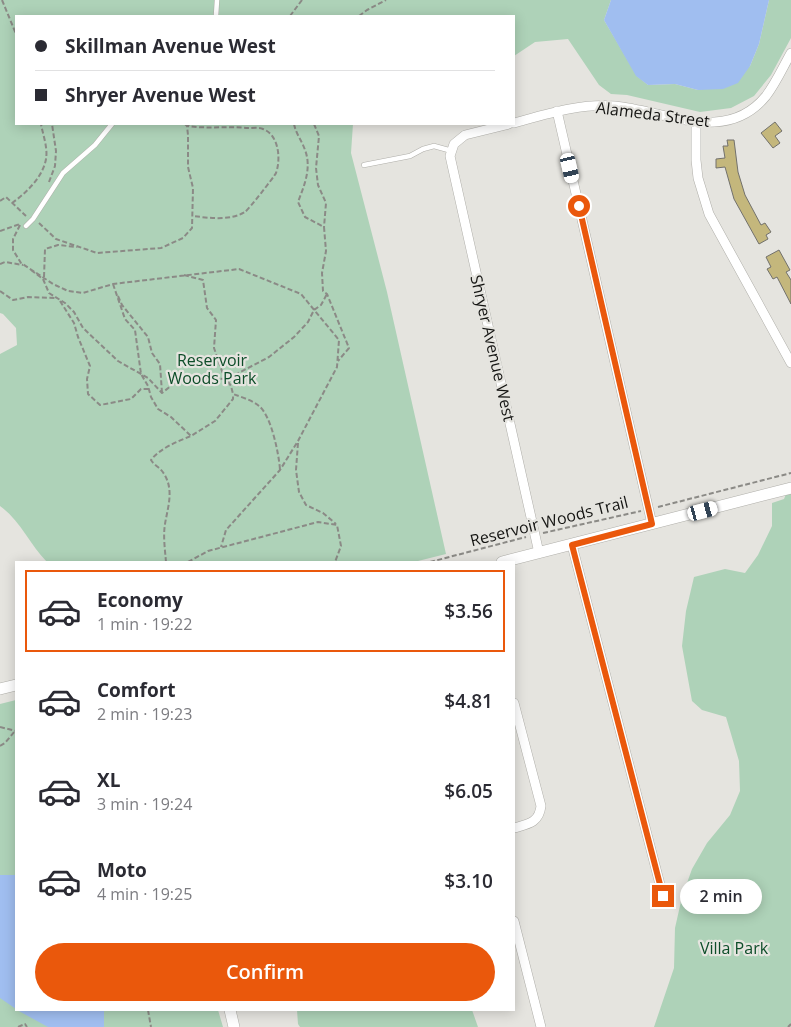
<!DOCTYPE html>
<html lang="en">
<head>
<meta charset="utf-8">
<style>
  body { margin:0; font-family:"Open Sans",sans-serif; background:#f2f2f3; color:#2b2b33; height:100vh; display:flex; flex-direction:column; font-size:19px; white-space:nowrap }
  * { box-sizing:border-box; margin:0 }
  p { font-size:16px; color:#7c7c81 }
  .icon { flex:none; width:28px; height:28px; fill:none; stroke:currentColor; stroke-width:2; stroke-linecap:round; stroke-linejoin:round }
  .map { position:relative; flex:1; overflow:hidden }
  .panel { position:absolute; left:15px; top:561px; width:500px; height:450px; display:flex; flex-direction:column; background:#fff; border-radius:0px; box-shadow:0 2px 12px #0003 }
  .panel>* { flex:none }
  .guide { position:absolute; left:15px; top:15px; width:500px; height:110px; border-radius:0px; box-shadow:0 2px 12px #0003; display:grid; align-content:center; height:110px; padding:0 20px; background:#fff }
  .end { position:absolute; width:22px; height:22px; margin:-11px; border:6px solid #ea580c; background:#fff; box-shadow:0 0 0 2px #fff }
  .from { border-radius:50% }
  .bubble { position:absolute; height:35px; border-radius:18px; background:#fff; box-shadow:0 2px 12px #0003; font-size:16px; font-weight:600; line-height:35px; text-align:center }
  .car { position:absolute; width:15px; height:30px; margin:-15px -8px; border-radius:6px; box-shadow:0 0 4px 1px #0007; background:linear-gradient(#fff 24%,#345 0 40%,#fff 0 76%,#345 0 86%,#fff 0) }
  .guide b { display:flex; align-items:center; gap:18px; height:48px; font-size:19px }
  .guide b+b { border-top:1px solid #e1e1e2 }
  .guide i { width:12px; height:12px; background:#2b2b33 }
  ul { padding:9px 0 0; list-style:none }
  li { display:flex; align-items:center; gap:15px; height:82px; margin:0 10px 8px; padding:0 10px; border:2px solid transparent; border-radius:0px }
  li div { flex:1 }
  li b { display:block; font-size:19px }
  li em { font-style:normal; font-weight:600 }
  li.selected { border-color:#ea580c }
  li>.icon { width:45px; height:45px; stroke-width:1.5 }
  .cta { display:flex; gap:10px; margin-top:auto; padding:10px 20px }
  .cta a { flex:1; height:58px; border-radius:30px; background:#ea580c; color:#fff; font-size:20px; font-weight:600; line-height:58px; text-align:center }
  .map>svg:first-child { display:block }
  .green { fill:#aed2b8 }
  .water { fill:#a0bef0 }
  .building { fill:#c4b77c; stroke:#72716c }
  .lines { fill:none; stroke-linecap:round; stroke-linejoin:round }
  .lane-casing { stroke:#afaea9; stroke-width:5.5 }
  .street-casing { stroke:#afaea9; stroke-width:10 }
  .secondary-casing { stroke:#afaea9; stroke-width:12 }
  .path { stroke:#8b8a86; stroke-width:2; stroke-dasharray:5 2.5; stroke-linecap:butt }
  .lane { stroke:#fff; stroke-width:4.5 }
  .street { stroke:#fff; stroke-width:9 }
  .secondary { stroke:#fff; stroke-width:11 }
  .route { stroke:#ea580c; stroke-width:6 }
  .labels { text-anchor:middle; stroke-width:4.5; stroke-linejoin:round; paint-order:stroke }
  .street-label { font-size:16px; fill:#141412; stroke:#e5e4df }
  .park-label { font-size:16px; fill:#0d4d29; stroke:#e5e4df }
</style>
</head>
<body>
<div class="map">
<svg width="791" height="1027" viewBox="0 0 791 1027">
  <rect width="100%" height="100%" fill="#e5e4df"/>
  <path class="green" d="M 0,0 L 611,0 L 604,20 L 637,76 L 648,85 L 675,84 L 698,90 L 750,66 L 759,44 L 769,0 L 791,0 L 791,38 L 771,75 L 754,96 L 731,108 L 700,112 L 627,95 L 611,94 L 599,85 L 568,39 L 535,42 L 514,56 L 514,16 L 16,16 L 16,124 L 353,124 L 351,153 L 387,292 L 446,554 L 414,562 L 47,562 C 30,545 20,520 0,506 L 0,354 L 17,345 L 16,328 L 3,314 L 0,313 Z
    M 791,488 L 791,1027 L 654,1027 L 674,968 L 675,928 L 682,897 L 692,869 L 707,843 L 730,815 L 740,791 L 739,761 L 726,717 L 702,710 L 692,701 L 682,646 L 686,611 L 694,577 L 725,569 L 745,573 L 758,555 L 772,526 L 772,503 L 784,499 L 788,489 Z
    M 16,700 L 16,1010 L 218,1010 L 223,1027 L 0,1027 L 0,704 Z
    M 297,1010 L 472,1010 L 478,1027 L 300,1027 L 298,1024 Z"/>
  <path class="water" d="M 611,0 L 769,0 L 759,44 L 750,66 L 738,83 L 723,89 L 698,90 L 675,84 L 648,85 L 636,76 L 604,20 Z
    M 0,875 L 16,875 L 16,1009 L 0,998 Z
    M 17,1010 L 104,1010 L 104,1027 L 48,1027 Z"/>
  <path class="building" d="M 775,122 L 782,131 L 775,136 L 780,143 L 773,148 L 761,133 Z
    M 727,140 L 734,140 L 738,172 L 745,195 L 761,225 L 765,223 L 771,232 L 766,235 L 768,239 L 759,244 L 734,199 L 725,167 L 716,168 L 716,159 L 725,158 L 723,146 L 728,146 Z
    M 779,250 L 790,270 L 786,272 L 791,280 L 791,304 L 777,277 L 773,279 L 767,269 L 771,267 L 766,257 Z"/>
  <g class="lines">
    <defs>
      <path id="lane" d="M 216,16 L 217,0
        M 364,165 L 410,156 L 423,149 L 434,146 L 452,151
        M 26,226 L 33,219 L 63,173 L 95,145 L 112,124"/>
      <path id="street" d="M 557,111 L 652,524
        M 514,123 C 547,114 581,103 615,106 C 666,111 726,145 766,96 C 776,83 783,67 791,53
        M 696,123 L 696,160 L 698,178 L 709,214 L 791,363
        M 509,124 L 465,135 L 454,144 L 450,156 L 539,553
        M 572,545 L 663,896
        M 514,703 L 541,806 C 539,823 528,824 514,828
        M 514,921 L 541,1027"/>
      <path id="secondary" d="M 502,562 L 791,488
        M 0,689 L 16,685
        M 230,1010 L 234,1027"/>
    </defs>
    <use href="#lane" class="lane-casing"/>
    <use href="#street" class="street-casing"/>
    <use href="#secondary" class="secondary-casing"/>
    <path class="path" d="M 2,0 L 16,34
      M 290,16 L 302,0
      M 359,16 L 367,10 L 386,0
      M 185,124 L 187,126 C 206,129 227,126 248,128 C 252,128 259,127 263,129 C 279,135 281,159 276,173 C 274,177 249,209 245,212 C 230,221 209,218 193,216
      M 294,124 C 296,134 302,141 305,150 C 312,168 304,186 298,202 L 305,217 L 324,227 L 326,251 L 322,273 L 323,291 L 327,294 L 349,348 L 338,361
      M 314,124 L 319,136 L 316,168 L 318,185 L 326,203 L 324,227
      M 49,182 L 55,166 L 56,151 L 52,124
      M 0,201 L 6,197 L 26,216
      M 12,203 C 26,193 43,177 46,159 C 48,148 43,135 41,124
      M 39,223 L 56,239 L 97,253 L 161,248 L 183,238 L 192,228 L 193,188 L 188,167 L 188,135 L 187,126 L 190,124
      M 20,225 L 13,239 L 13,250 L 21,263 L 53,284 L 68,291 L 83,293 L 113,284 L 239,269 L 301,294 L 339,340 L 337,367 L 298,441 L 280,470 L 226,530 L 221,547
      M 0,231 L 20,224
      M 0,264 L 5,262 L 23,265
      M 31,270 L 43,279 L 49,293 L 65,303 L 74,312 L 83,328 L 118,361 L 148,378 L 162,393 L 182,377 L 227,379 L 269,357 L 294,337 L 308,322 L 314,310 L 321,305 L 327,294
      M 184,275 L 203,280 L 207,308 L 216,320 L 214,348 L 223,374 L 231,386 L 233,394 C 241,397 252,400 259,406 C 271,415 279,454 280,470
      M 44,277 L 45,249 L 58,245 L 77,247
      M 113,284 L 125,319 L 135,330 L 141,374 L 148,386 L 151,397 L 158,409 L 171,417 L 191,436 L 215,421 L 233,399 L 233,394
      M 0,291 L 13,300 L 28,297 L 56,298
      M 118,296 L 122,305 L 148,337 L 152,353 L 160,364 L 162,393
      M 60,301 L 74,323 L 78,337 L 90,366 L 87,379 L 88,394 L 100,405 L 131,399 L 141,389 L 149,389
      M 298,443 L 296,470 L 299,492 L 306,505 L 323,513 L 336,524
      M 658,507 L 791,473
      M 543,533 L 641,511
      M 166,562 C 165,550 163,536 165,524 C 168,506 175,488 162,471 C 159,467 154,465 151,460 C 159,449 178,441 191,436
      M 188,562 L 208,551 L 318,522 L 337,525 L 341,546 L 335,562
      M 430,562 L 526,537
      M 0,727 L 16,731
      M 0,746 L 5,743 L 15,731
      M 148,1010 L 151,1027
      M 18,1027 L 25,1024 L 27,1027
      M 788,1027 L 791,1024"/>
    <use href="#lane" class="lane"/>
    <use href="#street" class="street"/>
    <use href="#secondary" class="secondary"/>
  </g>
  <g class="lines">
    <path class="route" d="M 579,206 L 652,524 L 572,545 L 663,896"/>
  </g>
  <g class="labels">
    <g class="street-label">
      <text transform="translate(653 114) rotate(7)" y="6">Alameda Street</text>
      <text transform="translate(493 348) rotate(77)" y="6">Shryer Avenue West</text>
      <text transform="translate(549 521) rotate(-14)" y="6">Reservoir Woods Trail</text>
    </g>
    <g class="park-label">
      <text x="212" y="366">Reservoir<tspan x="212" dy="18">Woods Park</tspan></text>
      <text x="734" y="954">Villa Park</text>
    </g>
  </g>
</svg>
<i class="end from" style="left:579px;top:206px"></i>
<i class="end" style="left:663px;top:896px"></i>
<div class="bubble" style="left:680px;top:879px;width:82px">2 min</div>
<i class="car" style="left:570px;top:168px;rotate:167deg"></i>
<i class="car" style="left:703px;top:511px;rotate:75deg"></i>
<div class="guide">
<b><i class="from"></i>Skillman Avenue West</b>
<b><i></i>Shryer Avenue West</b>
</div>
<section class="panel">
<ul>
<li class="selected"><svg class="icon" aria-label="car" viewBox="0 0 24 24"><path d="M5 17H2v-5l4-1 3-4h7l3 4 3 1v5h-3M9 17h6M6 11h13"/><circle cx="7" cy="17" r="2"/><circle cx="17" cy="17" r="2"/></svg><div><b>Economy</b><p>1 min · 19:22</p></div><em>$3.56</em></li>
<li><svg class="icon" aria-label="car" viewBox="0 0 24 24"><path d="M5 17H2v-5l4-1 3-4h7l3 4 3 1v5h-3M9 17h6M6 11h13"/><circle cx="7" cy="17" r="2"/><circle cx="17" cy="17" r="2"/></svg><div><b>Comfort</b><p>2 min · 19:23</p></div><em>$4.81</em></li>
<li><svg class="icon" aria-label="car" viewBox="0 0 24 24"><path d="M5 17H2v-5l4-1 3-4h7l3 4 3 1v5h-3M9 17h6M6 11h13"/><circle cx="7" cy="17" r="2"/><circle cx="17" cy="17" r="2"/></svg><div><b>XL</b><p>3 min · 19:24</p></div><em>$6.05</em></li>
<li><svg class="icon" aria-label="car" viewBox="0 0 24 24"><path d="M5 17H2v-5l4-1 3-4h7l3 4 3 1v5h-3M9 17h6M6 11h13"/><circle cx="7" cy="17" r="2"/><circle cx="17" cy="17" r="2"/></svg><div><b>Moto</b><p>4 min · 19:25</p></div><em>$3.10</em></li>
</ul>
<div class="cta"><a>Confirm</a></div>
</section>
</div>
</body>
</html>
